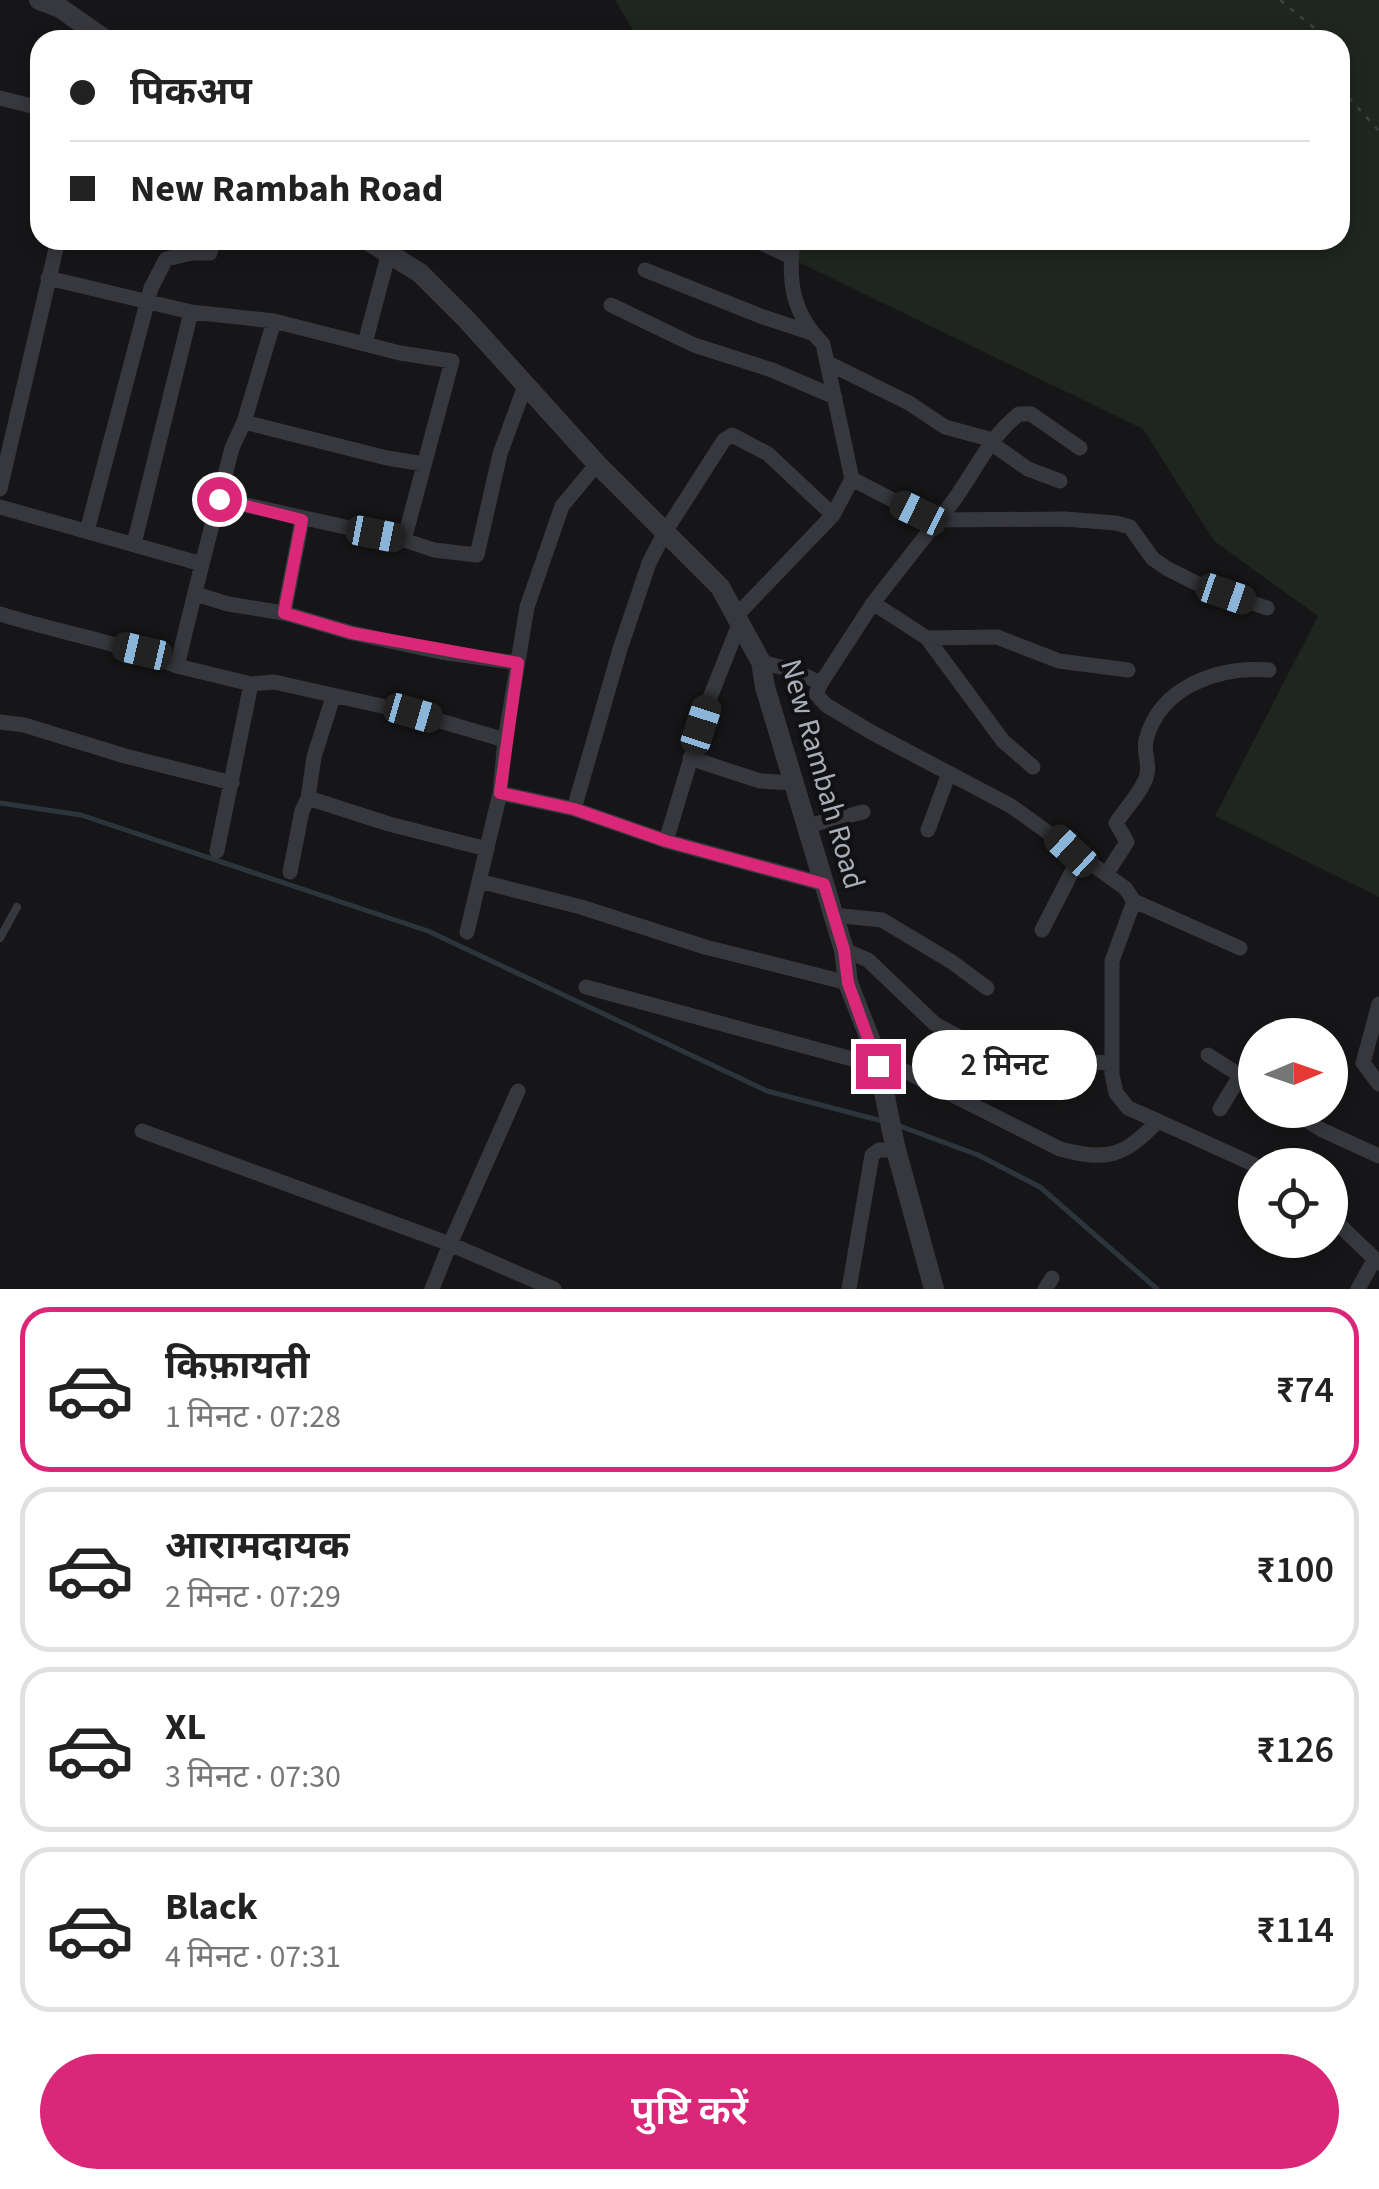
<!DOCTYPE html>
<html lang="hi">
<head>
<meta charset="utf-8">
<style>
  body { margin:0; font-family:"Source Sans 3","Noto Sans Devanagari",sans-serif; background:#f6f6f6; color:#222; height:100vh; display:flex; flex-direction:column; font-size:38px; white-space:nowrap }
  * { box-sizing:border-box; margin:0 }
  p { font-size:32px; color:#767676 }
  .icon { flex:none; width:55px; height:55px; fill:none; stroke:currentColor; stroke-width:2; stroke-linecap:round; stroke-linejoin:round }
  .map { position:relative; height:1289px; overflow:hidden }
  .sheet { display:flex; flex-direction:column; background:#fff; flex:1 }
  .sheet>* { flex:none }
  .hud { position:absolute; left:30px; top:30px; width:1320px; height:220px; border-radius:30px; box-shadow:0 5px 15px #0003; display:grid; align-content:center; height:220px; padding:0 40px; background:#fff }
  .needle { width:65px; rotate:88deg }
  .tools { position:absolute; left:1238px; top:1018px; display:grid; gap:20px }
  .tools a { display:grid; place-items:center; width:110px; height:110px; border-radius:50%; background:#fff; box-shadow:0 5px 15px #0003; font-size:50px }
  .end { position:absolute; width:45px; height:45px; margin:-22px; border:12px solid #db2777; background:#fff; box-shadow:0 0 0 5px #fff }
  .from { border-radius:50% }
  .bubble { position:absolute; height:70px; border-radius:35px; background:#fff; box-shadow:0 5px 15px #0003; font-size:32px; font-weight:600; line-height:70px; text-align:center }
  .car { position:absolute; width:30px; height:60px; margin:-30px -15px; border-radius:12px; box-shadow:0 0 8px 2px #0007; background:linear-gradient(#222 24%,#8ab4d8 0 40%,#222 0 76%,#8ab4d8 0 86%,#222 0) }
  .hud b { display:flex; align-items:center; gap:35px; height:95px; font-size:38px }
  .hud b+b { border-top:2px solid #e0e0e0 }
  .hud i { width:25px; height:25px; background:#222 }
  ul { padding:18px 0 0; list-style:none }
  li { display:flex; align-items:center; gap:30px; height:165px; margin:0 20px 15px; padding:0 20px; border:5px solid #e0e0e0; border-radius:30px }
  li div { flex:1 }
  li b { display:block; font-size:38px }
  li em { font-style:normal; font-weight:600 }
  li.active { border-color:#db2777 }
  li>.icon { width:90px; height:90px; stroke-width:1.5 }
  .button { display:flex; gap:20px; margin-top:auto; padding:20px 40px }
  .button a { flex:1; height:115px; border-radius:60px; background:#db2777; color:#fff; font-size:40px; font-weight:600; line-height:115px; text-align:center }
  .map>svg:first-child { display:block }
  .green { fill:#1e261f }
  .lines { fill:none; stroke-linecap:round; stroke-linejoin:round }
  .stream { stroke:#2c353c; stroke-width:5 }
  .path { stroke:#3d3f44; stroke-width:2.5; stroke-dasharray:5 8; stroke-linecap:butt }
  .service { stroke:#37383d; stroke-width:8 }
  .minor { stroke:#37383d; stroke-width:15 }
  .tertiary { stroke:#37383d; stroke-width:20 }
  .route { stroke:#db2777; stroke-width:12 }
  .labels { text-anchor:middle; stroke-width:8; stroke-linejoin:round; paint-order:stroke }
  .street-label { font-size:30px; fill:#a8adb8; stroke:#111113 }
</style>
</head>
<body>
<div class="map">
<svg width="1379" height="1289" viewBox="0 0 1379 1289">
  <rect width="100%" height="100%" fill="#161618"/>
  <path class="green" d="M 615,0 L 1379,0 L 1379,897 L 1215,816 L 1318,616 L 1214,541 L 1143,429 L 763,245 L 761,240 L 1340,240 L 1340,40 L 639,40 Z"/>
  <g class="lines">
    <path class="stream" d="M 0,803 L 81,815 L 428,931 L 767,1091 L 886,1122
      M 897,1125 L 978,1155 L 1040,1187 L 1157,1289"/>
    <path class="path" d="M 1280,0 L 1329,40
      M 1340,88 L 1379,131"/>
    <path class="service" d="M 0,938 L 17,907"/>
    <path class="minor" d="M 0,98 L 40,108
      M 755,240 L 791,257
      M 645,270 L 763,317 L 812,333
      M 48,278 L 191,312
      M 611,305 L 694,345 L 772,370 L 835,397
      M 365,343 L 388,256
      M 828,363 L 909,403 L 945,427 L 993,440
      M 244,422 L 387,458 L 424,464
      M 991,443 L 1028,469 L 1060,481
      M 597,464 L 562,506 L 527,607 L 505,740 L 500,793 L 574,809 L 666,841 L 824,884
      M 852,479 L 937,523
      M 0,489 L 58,240
      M 219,499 L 404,540 L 434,550 L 477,555 L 500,454 L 526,383
      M 0,507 L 202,564 L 177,666 L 251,684 L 274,682 L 413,713 L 505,740
      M 938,520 C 969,487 983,442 1019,414 L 1031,414 L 1080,448
      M 87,531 L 151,288 L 166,259 L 192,253 L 210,253 L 213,240
      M 134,544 L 191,312 L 274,321 L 400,353 L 452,361 L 404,540
      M 202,564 L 232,448 L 244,422 L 274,321
      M 196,594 L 228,604 L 284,613 L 352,633 L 441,652 L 517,663
      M 873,603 L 927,638 L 1003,741 L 1033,767
      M 284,613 L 302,520
      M 0,614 C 59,633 121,642 177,666
      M 737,615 L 833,515 L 852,479 L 823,344 C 792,313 788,282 793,240
      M 927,638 L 997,637 L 1059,661 L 1128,670
      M 761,662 L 792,670 L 821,683 L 873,603 L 938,520 L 1065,519 L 1116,523 L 1130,527 L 1153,559 L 1168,569 L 1200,585 L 1267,608
      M 821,683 L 816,694 L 826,705 L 871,732 L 1011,806 L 1125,888 L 1134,901 L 1112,961 L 1112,1074 L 1116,1093 L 1128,1108 L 1158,1121
      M 0,722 L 24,725 L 125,756 L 232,783
      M 690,758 L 760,781 L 794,783
      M 308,798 L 389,824 L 487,849
      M 574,809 L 620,649 L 649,563 L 665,532 L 724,440 L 732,435 L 768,454 L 833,515
      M 807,826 L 863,812
      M 928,830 L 949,773
      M 666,841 L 707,705 L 740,622
      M 217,851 L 251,684
      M 290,872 L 302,811 L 308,798 L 314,757 L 333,697
      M 1107,873 L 1127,842 L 1116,823 C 1125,809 1140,794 1146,778 C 1151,766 1143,753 1146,740 C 1160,686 1219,666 1269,670
      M 479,881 L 581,907 L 705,947 L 848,983
      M 1134,901 L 1240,948
      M 833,915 L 882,920 L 952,962 L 987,988
      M 1042,930 L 1079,858
      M 467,932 L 500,793
      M 844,950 L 868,960 L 935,1024 L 965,1040 L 1034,1049 L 1067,1061 L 1111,1063
      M 586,987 L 878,1066
      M 1379,1004 L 1363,1063 L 1379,1084
      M 1208,1055 L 1255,1085
      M 877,1057 L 1060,1149 C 1108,1162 1124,1156 1158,1121 L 1255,1165
      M 1220,1109 L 1240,1076
      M 1290,1110 L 1322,1130 L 1379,1156
      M 142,1131 L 450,1244 L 518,1091
      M 1330,1216 L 1379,1263
      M 432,1289 L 450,1244 L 554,1289
      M 849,1289 L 872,1155 L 879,1150 L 896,1150
      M 1045,1289 L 1052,1278
      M 1358,1289 L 1374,1260"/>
    <path class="tertiary" d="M 39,0 L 60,8 L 106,40
      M 367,240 L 420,273 L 466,319 L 597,464 L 720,587 L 761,662 L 765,687 L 844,950 L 848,983 L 877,1057 L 895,1146 L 934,1289"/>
  </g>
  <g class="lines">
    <path class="route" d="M 219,499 L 302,520 L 284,613 L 352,633 L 518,663 L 500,793 L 574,809 L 666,841 L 824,884 L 844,950 L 848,983 L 878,1066"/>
  </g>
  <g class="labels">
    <g class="street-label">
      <text transform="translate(823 774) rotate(74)" y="10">New Rambah Road</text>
    </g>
  </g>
</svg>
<div class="tools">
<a><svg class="needle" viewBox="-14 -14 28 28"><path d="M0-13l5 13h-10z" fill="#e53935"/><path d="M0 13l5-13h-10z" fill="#767676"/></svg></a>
<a><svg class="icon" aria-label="locate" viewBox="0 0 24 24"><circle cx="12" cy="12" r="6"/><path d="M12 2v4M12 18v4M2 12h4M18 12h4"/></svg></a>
</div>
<i class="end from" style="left:219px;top:499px"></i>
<i class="end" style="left:878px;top:1066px"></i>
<div class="bubble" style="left:912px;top:1030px;width:185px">2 मिनट</div>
<i class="car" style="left:919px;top:513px;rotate:296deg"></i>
<i class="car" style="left:376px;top:534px;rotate:101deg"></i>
<i class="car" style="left:1226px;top:594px;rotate:109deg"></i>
<i class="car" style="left:142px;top:651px;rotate:283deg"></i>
<i class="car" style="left:413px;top:713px;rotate:106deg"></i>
<i class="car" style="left:701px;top:725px;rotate:18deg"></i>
<i class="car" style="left:1071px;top:851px;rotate:313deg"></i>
<div class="hud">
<b><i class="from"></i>पिकअप</b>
<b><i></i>New Rambah Road</b>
</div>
</div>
<section class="sheet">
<ul>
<li class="active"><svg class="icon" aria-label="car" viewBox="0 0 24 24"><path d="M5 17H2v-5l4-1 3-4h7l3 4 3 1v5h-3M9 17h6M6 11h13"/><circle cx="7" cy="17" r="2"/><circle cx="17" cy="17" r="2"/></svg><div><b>किफ़ायती</b><p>1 मिनट · 07:28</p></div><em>₹74</em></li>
<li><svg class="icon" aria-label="car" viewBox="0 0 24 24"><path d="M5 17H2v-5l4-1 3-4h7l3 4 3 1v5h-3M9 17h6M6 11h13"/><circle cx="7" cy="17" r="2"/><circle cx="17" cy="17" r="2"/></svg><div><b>आरामदायक</b><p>2 मिनट · 07:29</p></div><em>₹100</em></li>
<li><svg class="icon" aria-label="car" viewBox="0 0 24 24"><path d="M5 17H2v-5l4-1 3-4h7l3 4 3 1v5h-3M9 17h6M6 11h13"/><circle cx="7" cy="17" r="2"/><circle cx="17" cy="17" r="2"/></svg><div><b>XL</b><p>3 मिनट · 07:30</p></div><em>₹126</em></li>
<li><svg class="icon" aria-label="car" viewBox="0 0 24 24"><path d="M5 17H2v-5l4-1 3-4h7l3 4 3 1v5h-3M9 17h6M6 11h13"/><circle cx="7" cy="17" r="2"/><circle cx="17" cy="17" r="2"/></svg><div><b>Black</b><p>4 मिनट · 07:31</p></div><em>₹114</em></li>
</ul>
<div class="button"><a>पुष्टि करें</a></div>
</section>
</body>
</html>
